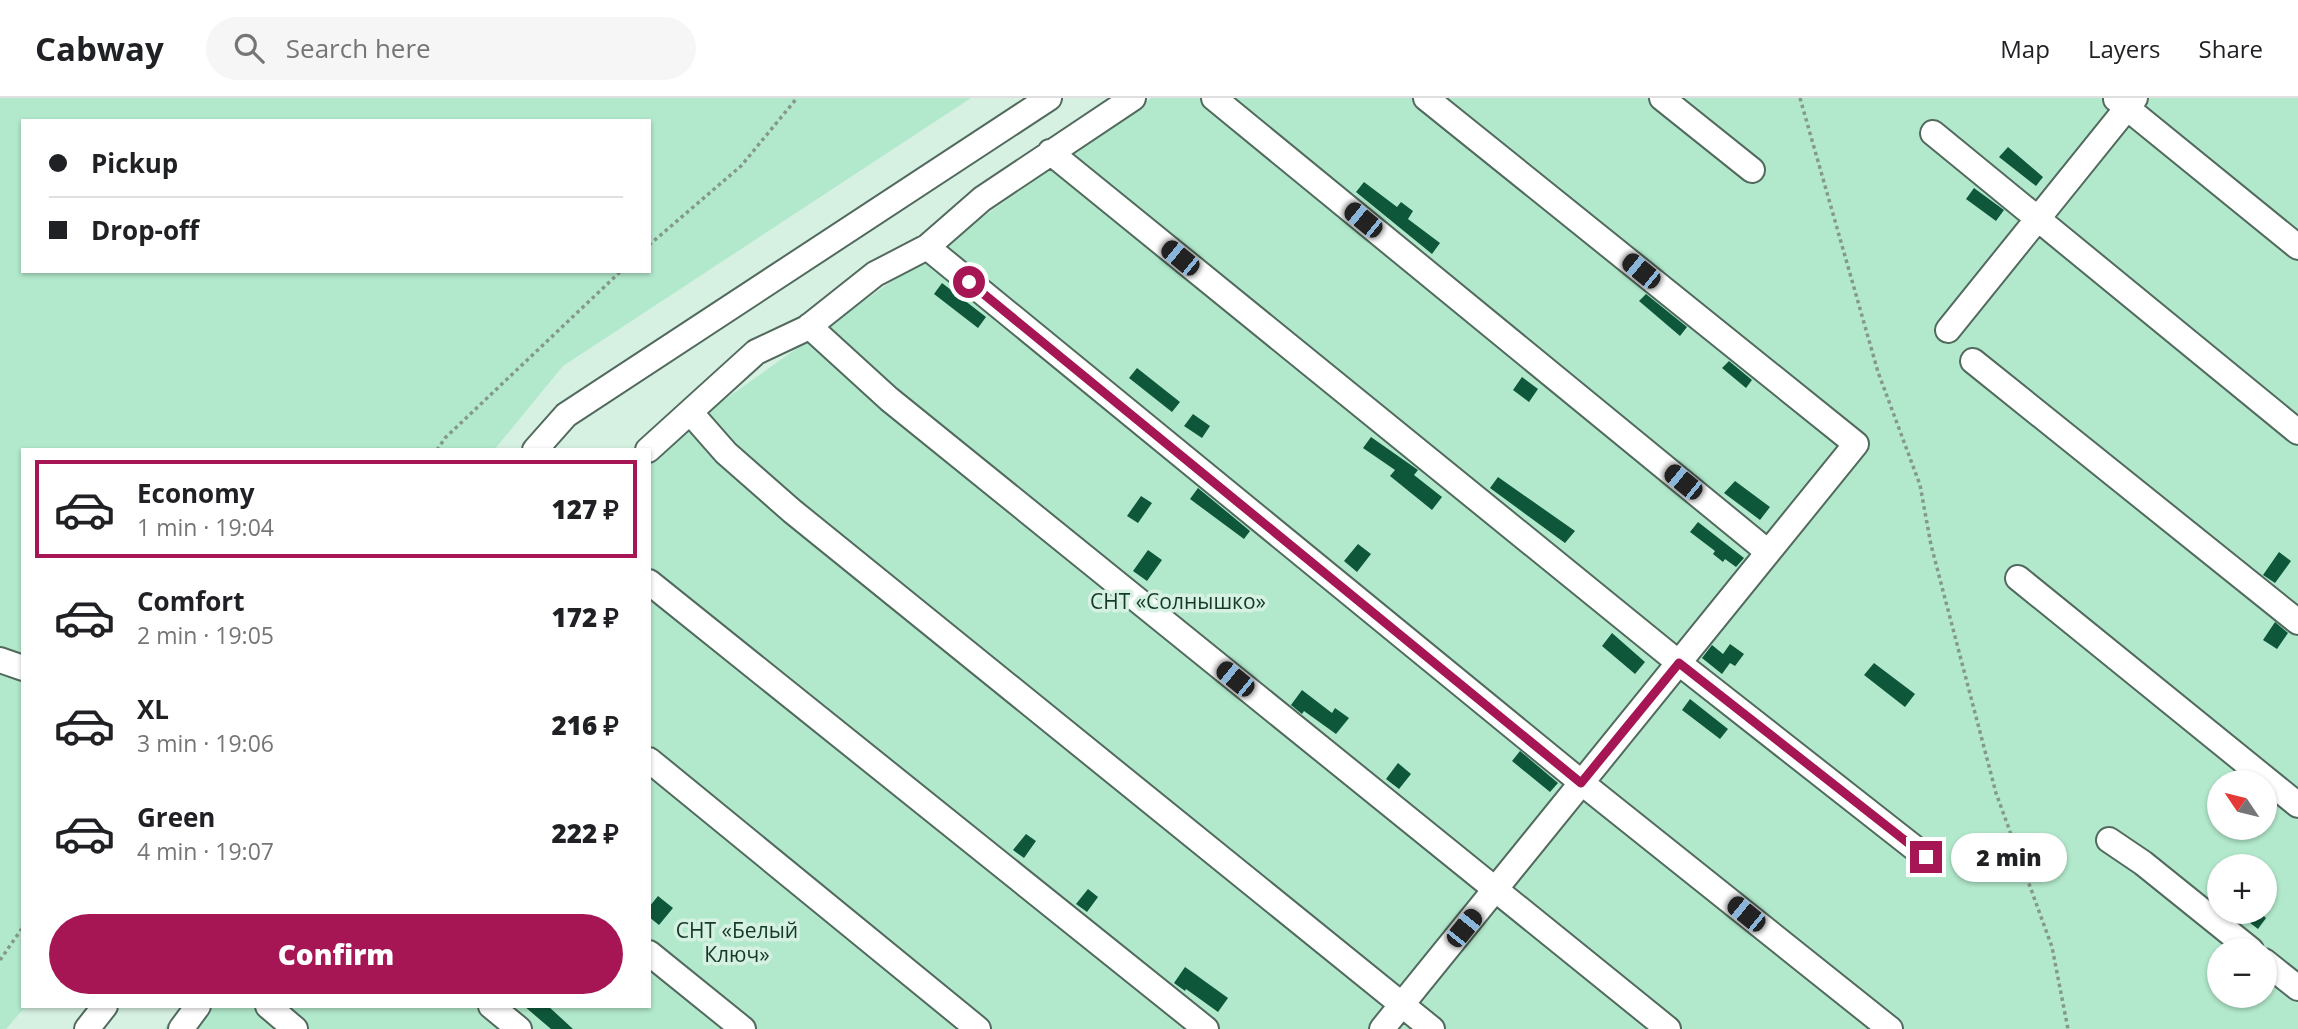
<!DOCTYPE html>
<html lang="en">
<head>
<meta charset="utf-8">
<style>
  body { margin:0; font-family:"Open Sans",sans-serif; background:#f6f6f6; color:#202124; height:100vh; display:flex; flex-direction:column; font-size:26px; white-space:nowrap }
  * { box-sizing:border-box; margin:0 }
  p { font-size:23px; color:#757577 }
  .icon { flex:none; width:38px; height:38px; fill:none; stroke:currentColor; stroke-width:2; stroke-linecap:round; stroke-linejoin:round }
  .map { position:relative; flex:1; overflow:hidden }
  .side { position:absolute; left:21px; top:350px; width:630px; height:560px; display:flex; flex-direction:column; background:#fff; border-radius:0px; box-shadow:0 2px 5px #0004 }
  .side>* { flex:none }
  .guide { position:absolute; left:21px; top:21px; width:630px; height:154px; border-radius:0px; box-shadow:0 2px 5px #0004; display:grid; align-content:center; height:154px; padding:0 28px; background:#fff }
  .needle { width:46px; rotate:305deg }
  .fabs { position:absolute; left:2207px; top:672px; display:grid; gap:14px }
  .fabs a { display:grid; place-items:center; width:70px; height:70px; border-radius:50%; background:#fff; box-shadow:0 2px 5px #0004; font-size:35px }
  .end { position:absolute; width:32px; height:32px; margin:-16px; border:9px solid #a61655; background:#fff; box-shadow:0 0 0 4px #fff }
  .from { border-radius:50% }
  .bubble { position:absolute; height:49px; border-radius:24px; background:#fff; box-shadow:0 2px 5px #0004; font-size:23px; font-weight:800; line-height:49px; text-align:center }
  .car { position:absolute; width:21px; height:42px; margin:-21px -10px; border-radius:9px; box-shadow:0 0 5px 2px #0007; background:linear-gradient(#222 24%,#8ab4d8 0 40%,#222 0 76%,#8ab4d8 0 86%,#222 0) }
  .guide b { display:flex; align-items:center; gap:24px; height:66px; font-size:26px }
  .guide b+b { border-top:2px solid #e0e0e0 }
  .guide i { width:18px; height:18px; background:#202124 }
  ul { padding:12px 0 0; list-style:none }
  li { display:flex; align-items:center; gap:21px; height:98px; margin:0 14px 10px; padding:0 14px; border:4px solid transparent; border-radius:0px }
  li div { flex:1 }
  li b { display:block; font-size:26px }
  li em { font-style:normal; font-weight:800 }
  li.current { border-color:#a61655 }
  li>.icon { width:63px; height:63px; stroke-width:1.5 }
  .action { display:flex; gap:14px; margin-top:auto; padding:14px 28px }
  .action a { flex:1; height:80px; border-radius:42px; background:#a61655; color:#fff; font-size:28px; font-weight:800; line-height:80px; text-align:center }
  header { display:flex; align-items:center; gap:42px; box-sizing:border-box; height:98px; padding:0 35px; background:#fff; border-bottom:2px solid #e0e0e0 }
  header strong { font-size:33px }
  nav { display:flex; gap:38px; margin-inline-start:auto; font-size:24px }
  .search { width:490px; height:63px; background:#f6f6f6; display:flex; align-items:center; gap:18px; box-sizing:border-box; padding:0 24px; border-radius:38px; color:#757577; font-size:26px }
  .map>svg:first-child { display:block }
  .green { fill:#b2e9cc; fill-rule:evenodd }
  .building { fill:#0e573b }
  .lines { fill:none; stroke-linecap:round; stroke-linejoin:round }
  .minor-casing { stroke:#526a5e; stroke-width:28 }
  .path { stroke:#85988e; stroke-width:3.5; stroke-dasharray:3.5 3.5; stroke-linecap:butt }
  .minor { stroke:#fff; stroke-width:24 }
  .route { stroke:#a61655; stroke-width:9 }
  .labels { text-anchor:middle; stroke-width:7; stroke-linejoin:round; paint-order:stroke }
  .park-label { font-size:21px; fill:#133a29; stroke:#d6f1e2 }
</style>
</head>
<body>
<header>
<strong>Cabway</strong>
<div class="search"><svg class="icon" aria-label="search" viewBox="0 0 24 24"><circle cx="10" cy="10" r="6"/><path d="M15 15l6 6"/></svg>Search here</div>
<nav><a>Map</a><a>Layers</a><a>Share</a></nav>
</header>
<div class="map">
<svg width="2298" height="931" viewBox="0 0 2298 931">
  <rect width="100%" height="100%" fill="#d6f1e2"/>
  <path class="green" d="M 0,0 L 971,0 L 563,268 L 494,352 L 23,352 L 23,908 L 26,908 L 6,931 L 0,931 ZM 23,23 L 649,23 L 649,173 L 23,173 Z
    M 1151,0 L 2298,0 L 2298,931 L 164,931 L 181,908 L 649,908 L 649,355 ZM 2219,684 L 2264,684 L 2264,730 L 2219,730 ZM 2219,768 L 2264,768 L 2264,814 L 2219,814 ZM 2219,852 L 2264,852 L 2264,898 L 2219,898 Z"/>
  <path class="building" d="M 2008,49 L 2043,79 L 2036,88 L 1999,59 Z
    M 1364,84 L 1397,109 L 1401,104 L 1413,113 L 1408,121 L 1440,145 L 1432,156 L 1356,94 Z
    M 1974,90 L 2004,112 L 1996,123 L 1966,101 Z
    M 942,185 L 986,219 L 978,230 L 934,196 Z
    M 1646,196 L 1687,229 L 1680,238 L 1639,203 Z
    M 1729,263 L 1752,282 L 1746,290 L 1722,270 Z
    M 1137,270 L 1180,304 L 1172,314 L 1129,280 Z
    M 1522,279 L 1538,291 L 1529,304 L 1513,292 Z
    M 1193,316 L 1210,328 L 1202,340 L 1184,328 Z
    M 1371,339 L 1418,372 L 1414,377 L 1442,399 L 1432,412 L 1390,378 L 1395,372 L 1363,350 Z
    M 1498,379 L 1575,433 L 1565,445 L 1490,390 Z
    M 1735,383 L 1770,409 L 1760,422 L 1724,395 Z
    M 1198,390 L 1250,433 L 1244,441 L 1190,401 Z
    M 1141,398 L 1152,405 L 1138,425 L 1127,418 Z
    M 1698,424 L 1744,460 L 1736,469 L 1725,461 L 1723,464 L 1713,456 L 1715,453 L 1690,434 Z
    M 1358,446 L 1371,456 L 1357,474 L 1344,463 Z
    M 1148,452 L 1162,462 L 1147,483 L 1133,473 Z
    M 2279,454 L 2291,463 L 2275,485 L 2263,477 Z
    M 2275,524 L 2288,535 L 2277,551 L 2263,542 Z
    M 1612,535 L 1645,564 L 1635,576 L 1602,548 Z
    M 1730,546 L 1744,556 L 1735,568 L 1730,565 L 1722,576 L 1702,560 L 1712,547 L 1723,556 Z
    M 1874,565 L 1915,596 L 1905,609 L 1864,577 Z
    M 1302,592 L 1332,615 L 1335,610 L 1349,620 L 1336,636 L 1304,613 L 1302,616 L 1291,607 Z
    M 1690,601 L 1728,631 L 1720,641 L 1682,612 Z
    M 1520,653 L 1558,685 L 1550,694 L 1512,663 Z
    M 1398,665 L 1411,676 L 1399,691 L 1386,681 Z
    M 1026,736 L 1036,743 L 1024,760 L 1013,752 Z
    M 1088,791 L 1098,799 L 1087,814 L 1076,806 Z
    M 658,798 L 673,810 L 659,827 L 649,819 L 649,809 Z
    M 2236,814 L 2259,814 L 2266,820 L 2258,831 Z
    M 1185,869 L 1228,900 L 1218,914 L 1186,891 L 1185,893 L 1174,885 Z
    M 524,908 L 548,908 L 573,931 L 551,931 Z"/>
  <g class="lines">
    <defs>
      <path id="minor" d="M 1214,0 L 1768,454
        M 1662,0 L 1752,72
        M 2116,1 L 2298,149
        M 1933,35 L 2298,334
        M 1050,54 L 1679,565 L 1926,759
        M 927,149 L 1582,685 L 1890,931
        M 809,228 L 889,301 L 1668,931
        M 1948,232 L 2135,0
        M 1973,263 L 2298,524
        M 690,314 L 726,355 L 792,413 L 1432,931
        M 535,352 L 566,317 L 1049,0
        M 648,352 L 756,254 L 807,230 L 875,176 L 927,149 L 982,101 L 1133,0
        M 2018,480 L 2298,707
        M 649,484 L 1206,931
        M 0,562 L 23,570
        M 649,662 L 978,931
        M 2109,742 L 2143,765 L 2251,852
        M 649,855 L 743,931
        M 2264,863 L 2298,890
        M 268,908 L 295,931
        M 491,908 L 519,931
        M 87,931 L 105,908
        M 181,931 L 198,908
        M 1382,931 L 1856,346 L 1426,0"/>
    </defs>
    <use href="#minor" class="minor-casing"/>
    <path class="path" d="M 1800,0 L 1878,274 L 1920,387 L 1931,447 L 1996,695 L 2052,849 L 2068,931
      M 649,147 L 741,68 L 797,0
      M 437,352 L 445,340 L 621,173
      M 0,862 L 23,829"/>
    <use href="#minor" class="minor"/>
  </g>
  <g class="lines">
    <path class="route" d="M 969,184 L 1581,685 L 1679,565 L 1926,759"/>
  </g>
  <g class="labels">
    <g class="park-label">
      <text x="1178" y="511">СНТ «Солнышко»</text>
      <text x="737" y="840">СНТ «Белый<tspan x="737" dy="24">Ключ»</tspan></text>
    </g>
  </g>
</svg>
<div class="fabs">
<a><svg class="needle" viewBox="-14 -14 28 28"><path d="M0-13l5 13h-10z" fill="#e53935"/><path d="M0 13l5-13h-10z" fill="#757577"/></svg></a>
<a>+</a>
<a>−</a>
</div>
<i class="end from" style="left:969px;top:184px"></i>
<i class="end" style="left:1926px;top:759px"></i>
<div class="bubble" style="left:1951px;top:735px;width:116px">2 min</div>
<i class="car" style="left:1363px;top:122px;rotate:309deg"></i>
<i class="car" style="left:1180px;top:160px;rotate:309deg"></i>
<i class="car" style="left:1641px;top:173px;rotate:309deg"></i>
<i class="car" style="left:1683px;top:384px;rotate:309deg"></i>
<i class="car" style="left:1235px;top:581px;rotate:309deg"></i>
<i class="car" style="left:1746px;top:816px;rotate:309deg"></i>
<i class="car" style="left:1464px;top:830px;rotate:39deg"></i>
<div class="guide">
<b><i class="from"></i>Pickup</b>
<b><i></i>Drop-off</b>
</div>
<section class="side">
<ul>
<li class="current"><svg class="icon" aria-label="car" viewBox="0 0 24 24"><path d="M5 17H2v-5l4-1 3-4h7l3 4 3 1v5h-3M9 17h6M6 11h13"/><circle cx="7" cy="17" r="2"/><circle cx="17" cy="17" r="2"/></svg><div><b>Economy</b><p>1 min · 19:04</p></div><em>127 ₽</em></li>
<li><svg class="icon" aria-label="car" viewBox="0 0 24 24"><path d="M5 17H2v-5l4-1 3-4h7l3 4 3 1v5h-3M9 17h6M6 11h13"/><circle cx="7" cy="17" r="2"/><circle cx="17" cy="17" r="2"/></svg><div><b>Comfort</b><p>2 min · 19:05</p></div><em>172 ₽</em></li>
<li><svg class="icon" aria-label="car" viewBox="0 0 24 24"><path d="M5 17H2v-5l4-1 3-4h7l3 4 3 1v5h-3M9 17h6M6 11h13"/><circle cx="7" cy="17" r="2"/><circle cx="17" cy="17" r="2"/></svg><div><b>XL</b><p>3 min · 19:06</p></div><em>216 ₽</em></li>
<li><svg class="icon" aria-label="car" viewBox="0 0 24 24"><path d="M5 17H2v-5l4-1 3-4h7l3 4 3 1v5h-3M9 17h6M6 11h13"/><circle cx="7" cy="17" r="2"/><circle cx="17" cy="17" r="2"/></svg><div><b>Green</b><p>4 min · 19:07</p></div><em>222 ₽</em></li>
</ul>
<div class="action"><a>Confirm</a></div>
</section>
</div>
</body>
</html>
